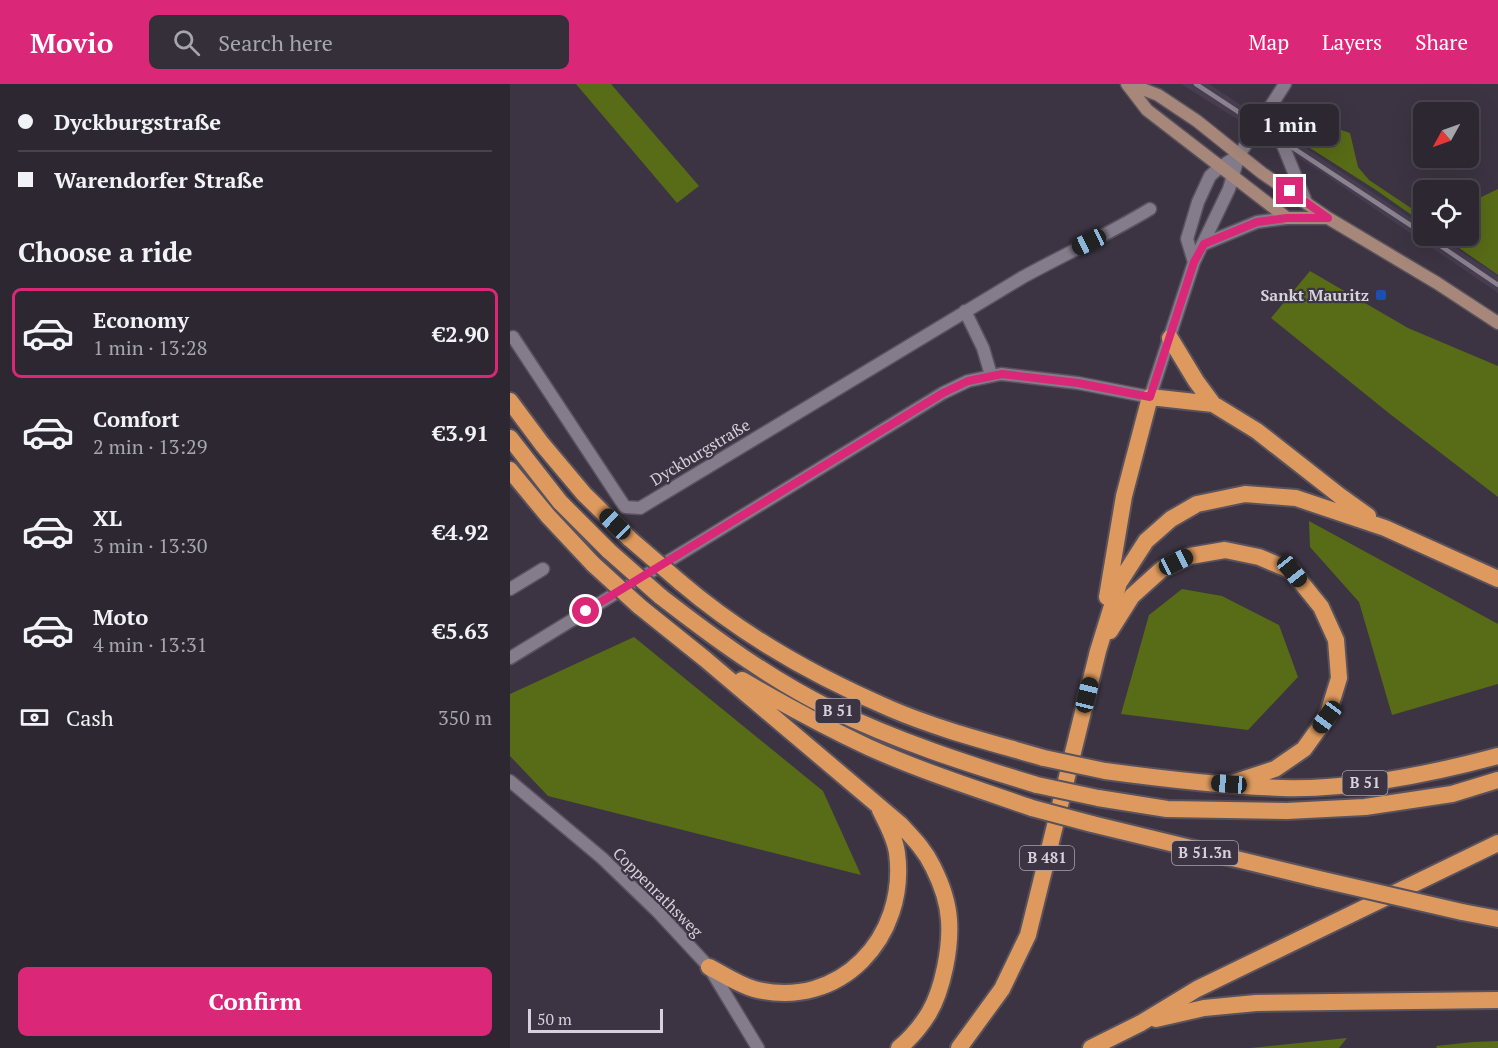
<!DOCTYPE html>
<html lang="en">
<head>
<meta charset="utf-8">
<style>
  body { margin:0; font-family:"PT Serif",serif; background:#352f3a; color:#f1f3f6; height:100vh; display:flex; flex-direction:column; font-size:22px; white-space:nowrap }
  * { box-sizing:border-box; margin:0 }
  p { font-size:20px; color:#a7a5ac }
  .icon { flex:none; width:33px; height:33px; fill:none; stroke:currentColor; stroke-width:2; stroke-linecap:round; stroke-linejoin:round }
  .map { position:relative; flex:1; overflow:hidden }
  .details { display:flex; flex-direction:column; background:#2d2732; width:510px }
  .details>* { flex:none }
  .hud { display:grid; align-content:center; height:132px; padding:0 18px; background:#2d2732 }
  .needle { width:39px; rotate:230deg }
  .tools { position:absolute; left:903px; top:18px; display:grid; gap:12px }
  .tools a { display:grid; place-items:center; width:66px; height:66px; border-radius:9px; background:#2d2732; box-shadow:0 6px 24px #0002,0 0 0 2px #48444d; font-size:30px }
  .scale { position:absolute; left:18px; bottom:15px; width:135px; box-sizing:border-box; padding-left:6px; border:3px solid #d6d1da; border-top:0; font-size:16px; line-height:21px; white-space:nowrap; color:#d6d1da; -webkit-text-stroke:4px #3c3442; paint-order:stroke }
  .end { position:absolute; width:27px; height:27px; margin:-14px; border:8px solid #db2777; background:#fff; box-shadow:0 0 0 3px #fff }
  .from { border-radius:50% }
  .bubble { position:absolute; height:42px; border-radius:9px; background:#2d2732; box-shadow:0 6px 24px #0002,0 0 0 2px #48444d; font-size:20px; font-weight:700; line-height:42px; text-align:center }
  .car { position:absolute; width:18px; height:36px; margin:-18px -9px; border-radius:8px; box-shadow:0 0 4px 2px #0007; background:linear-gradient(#222 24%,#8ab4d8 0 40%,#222 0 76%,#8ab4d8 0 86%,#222 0) }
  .hud b { display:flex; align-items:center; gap:21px; height:57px; font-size:22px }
  .hud b+b { border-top:2px solid #48444d }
  .hud i { width:15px; height:15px; background:#f1f3f6 }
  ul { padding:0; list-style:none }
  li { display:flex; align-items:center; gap:18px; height:90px; margin:0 12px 9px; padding:0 6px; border:3px solid transparent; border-radius:9px }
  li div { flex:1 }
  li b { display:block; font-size:22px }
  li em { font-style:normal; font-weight:700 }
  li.on { border-color:#db2777 }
  li>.icon { width:54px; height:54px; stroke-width:1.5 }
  h2 { padding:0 18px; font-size:27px; line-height:72px }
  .pay { display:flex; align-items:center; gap:15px; height:66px; padding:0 18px; font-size:22px }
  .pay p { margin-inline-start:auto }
  .primary-button { display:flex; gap:12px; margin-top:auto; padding:12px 18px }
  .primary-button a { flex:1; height:69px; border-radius:9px; background:#db2777; color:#fff; font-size:24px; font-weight:700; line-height:69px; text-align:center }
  header { display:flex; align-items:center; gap:36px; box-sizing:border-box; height:84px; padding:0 30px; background:#db2777; color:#fff }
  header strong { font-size:28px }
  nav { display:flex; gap:33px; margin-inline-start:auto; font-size:21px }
  .search { width:420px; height:54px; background:#352f3a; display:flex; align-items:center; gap:15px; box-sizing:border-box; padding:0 21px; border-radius:9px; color:#a7a5ac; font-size:22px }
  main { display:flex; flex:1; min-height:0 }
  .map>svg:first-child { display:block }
  .built { fill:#473c50 }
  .green { fill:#586b17 }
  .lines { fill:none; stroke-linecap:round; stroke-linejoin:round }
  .minor-casing { stroke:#59525d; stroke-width:15 }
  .tertiary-casing { stroke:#59525d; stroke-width:15 }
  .secondary-casing { stroke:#59525d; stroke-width:15 }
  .trunk-casing { stroke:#59525d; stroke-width:20 }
  .minor { stroke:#847b8b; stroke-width:12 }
  .tertiary { stroke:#847b8b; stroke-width:12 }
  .secondary { stroke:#a6877a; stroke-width:12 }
  .trunk { stroke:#de9a5e; stroke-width:16 }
  .rail { stroke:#8a838f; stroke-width:4.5 }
  .trunk-bridge-casing { stroke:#59525d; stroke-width:20; stroke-linecap:butt }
  .trunk-bridge { stroke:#de9a5e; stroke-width:16 }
  .route { stroke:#db2777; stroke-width:8 }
  .transit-dot { fill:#1a4fb4; stroke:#3c3442; stroke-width:2 }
  .labels { text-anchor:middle; stroke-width:4.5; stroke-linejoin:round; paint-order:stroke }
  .shield { fill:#3c3442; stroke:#a8a2ac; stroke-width:1.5 }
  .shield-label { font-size:15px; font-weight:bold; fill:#d6d1da }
  .poi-label { font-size:16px; font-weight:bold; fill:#d6d1da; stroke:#3c3442; text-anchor:end }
  .street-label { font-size:16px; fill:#d6d1da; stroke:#3c3442 }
</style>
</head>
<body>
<header>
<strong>Movio</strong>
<div class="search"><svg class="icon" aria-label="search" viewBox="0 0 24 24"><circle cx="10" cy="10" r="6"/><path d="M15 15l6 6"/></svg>Search here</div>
<nav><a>Map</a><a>Layers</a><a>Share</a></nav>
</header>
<main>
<section class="details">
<div class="hud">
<b><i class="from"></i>Dyckburgstraße</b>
<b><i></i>Warendorfer Straße</b>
</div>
<h2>Choose a ride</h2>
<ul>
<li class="on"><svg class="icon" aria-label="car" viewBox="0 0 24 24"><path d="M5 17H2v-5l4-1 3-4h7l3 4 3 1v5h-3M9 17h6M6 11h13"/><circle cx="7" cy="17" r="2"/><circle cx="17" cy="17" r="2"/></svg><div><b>Economy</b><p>1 min · 13:28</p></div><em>€2.90</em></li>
<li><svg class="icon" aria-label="car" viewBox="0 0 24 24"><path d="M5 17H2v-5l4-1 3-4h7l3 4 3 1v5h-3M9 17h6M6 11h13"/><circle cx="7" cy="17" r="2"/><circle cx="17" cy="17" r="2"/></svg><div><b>Comfort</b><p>2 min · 13:29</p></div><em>€3.91</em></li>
<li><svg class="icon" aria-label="car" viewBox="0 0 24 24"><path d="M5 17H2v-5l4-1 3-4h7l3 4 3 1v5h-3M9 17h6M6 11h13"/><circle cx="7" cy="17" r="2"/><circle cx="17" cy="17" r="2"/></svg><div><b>XL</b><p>3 min · 13:30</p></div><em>€4.92</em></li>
<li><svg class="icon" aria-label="car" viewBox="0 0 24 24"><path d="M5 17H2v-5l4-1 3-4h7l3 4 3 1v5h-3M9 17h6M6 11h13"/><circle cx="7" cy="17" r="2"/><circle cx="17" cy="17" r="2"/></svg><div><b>Moto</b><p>4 min · 13:31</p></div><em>€5.63</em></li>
</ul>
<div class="pay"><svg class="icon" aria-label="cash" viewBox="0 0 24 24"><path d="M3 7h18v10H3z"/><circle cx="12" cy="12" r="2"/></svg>Cash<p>350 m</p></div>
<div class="primary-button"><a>Confirm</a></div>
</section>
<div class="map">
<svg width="988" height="964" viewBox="0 0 988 964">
  <rect width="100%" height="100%" fill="#3c3442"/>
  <path class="built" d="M 671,0 L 699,0 L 913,142 L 914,152 L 927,152 L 988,192 L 988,209 L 808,86 Z"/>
  <path class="green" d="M 66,0 L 101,0 L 189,102 L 167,119 Z
    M 791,21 L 828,45 L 840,49 L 848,83 L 859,96 L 913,132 L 913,139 L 866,106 L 778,50 Z
    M 988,105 L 988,191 L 932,152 L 958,152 L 959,119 Z
    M 800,187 L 898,244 L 988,282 L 988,413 L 880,330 L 761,234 Z
    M 799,437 L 988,540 L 988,600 L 882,631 L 849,518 L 800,463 Z
    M 672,505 L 712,512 L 769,541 L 788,593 L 738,646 L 611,630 L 639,531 Z
    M 124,553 L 313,707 L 351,791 L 38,712 L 0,672 L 0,610 Z
    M 837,954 L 829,964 L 740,964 Z
    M 988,957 L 988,964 L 927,964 L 926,962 L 963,958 Z"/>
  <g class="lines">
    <defs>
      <path id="minor" d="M 455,227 L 473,264 L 481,291
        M 3,253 L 115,423 L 130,424 L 513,193 C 555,170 599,150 640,125
        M 0,505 L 33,485
        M 0,697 L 92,774 L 147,827 L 199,883 L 248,964"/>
      <path id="tertiary" d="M 761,25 L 770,54 L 796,118
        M 694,160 L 747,138 L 777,134
        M 684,178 L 677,155 L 688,118 L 700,92 L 710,83 L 729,71
        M 0,574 L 433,309 L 458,297 L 491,290 L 568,299 L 640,313 L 684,178 L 719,105 L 729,71 L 775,0"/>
      <path id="secondary" d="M 617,0 L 637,26 L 777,134 L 818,134
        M 619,0 L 648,11 L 687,37 L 752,89 L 818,134 L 927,199 L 988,239"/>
      <path id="trunk" d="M 660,254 L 686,297 L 703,320
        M 0,317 L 32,360 L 74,410 L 120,455
        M 0,354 L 50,418 L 99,467
        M 0,386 L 38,432 L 83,480
        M 170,498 C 232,551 306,593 381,625 C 430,646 483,659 534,674
        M 150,512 C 204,554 260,595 321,625 C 387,657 457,680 527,701
        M 597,513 L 614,412 L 640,313 L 703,320 L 747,347 L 830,412 L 858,432
        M 129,522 L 195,575 L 390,740 C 403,754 415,766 423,783 C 431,799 438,819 439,836 C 441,863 433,905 419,929 C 411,942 401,954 389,964
        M 600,547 L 622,512 L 652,485 L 680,472 L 715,466 L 749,473 L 782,487 L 811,523 L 826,556 L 829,594 L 817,633 L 794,665 L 765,685 L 719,700
        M 232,596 C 273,620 315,643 358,663 C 411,687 467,705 522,724
        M 595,687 C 654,695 713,702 772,704 C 842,706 921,690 988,672
        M 588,714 L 657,725 L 777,727 L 855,723 L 942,710 L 988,696
        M 582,740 L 809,795
        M 952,828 L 988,835
        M 199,883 C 213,890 229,901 244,905 C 330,927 398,853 387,769 C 385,754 377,740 370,726
        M 646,935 L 694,924 L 746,919 L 988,916
        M 449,964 L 492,905 L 518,851 L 588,567 L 609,499 L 636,457 L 661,435 L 687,420 L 735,410 L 786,414 L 875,444 L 988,495
        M 581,964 L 631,939 L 687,905 L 988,759"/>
    </defs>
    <use href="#minor" class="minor-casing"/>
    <use href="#tertiary" class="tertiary-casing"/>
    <use href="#secondary" class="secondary-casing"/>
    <use href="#trunk" class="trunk-casing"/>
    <use href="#minor" class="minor"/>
    <use href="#tertiary" class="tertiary"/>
    <use href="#secondary" class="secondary"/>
    <use href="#trunk" class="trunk"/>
    <path class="rail" d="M 686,0 L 914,150
      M 916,152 L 988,201"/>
    <defs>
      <path id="trunk-bridge" d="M 120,455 L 170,498
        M 99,467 L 150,512
        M 83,480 L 129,522
        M 534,674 L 595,687
        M 527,701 L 588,714
        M 522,724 L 582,740
        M 809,795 L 952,828"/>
    </defs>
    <use href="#trunk-bridge" class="trunk-bridge-casing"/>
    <use href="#trunk-bridge" class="trunk-bridge"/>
  </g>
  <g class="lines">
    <path class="route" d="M 76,527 L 433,309 L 458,297 L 492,290 L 568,299 L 640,313 L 684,178 L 694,160 L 747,138 L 777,134 L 818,134 L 780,107"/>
  </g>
  <rect class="transit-dot" x="865" y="205" width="12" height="12" rx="3"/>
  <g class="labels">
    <g class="shield">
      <rect x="305.5" y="615" width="45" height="24" rx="4.5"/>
      <rect x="832.5" y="687" width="45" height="24" rx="4.5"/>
      <rect x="662" y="757" width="66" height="24" rx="4.5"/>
      <rect x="510" y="762" width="54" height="24" rx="4.5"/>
    </g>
    <g class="shield-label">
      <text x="328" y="632">B 51</text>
      <text x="855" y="704">B 51</text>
      <text x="695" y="774">B 51.3n</text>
      <text x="537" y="779">B 481</text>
    </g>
    <g class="poi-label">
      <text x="859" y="217">Sankt Mauritz</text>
    </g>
    <g class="street-label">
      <text transform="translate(190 368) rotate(-31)" y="6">Dyckburgstraße</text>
      <text transform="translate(148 808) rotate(45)" y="6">Coppenrathsweg</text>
    </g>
  </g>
</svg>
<div class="tools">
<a><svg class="needle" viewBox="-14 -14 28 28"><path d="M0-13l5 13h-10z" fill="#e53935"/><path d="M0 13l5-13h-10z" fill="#a7a5ac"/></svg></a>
<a><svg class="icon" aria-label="locate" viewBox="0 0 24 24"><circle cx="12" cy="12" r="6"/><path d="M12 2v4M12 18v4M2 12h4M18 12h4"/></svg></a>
</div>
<div class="scale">50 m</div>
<i class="end from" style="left:76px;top:527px"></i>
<i class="end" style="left:780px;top:107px"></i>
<div class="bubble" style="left:730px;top:20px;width:99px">1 min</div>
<i class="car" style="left:579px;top:158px;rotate:245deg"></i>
<i class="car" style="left:105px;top:440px;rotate:314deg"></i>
<i class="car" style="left:666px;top:478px;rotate:64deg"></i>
<i class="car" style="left:782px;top:487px;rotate:141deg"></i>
<i class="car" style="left:577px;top:611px;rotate:14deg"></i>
<i class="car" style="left:817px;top:633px;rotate:217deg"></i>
<i class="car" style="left:719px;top:700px;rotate:275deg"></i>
</div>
</main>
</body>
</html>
